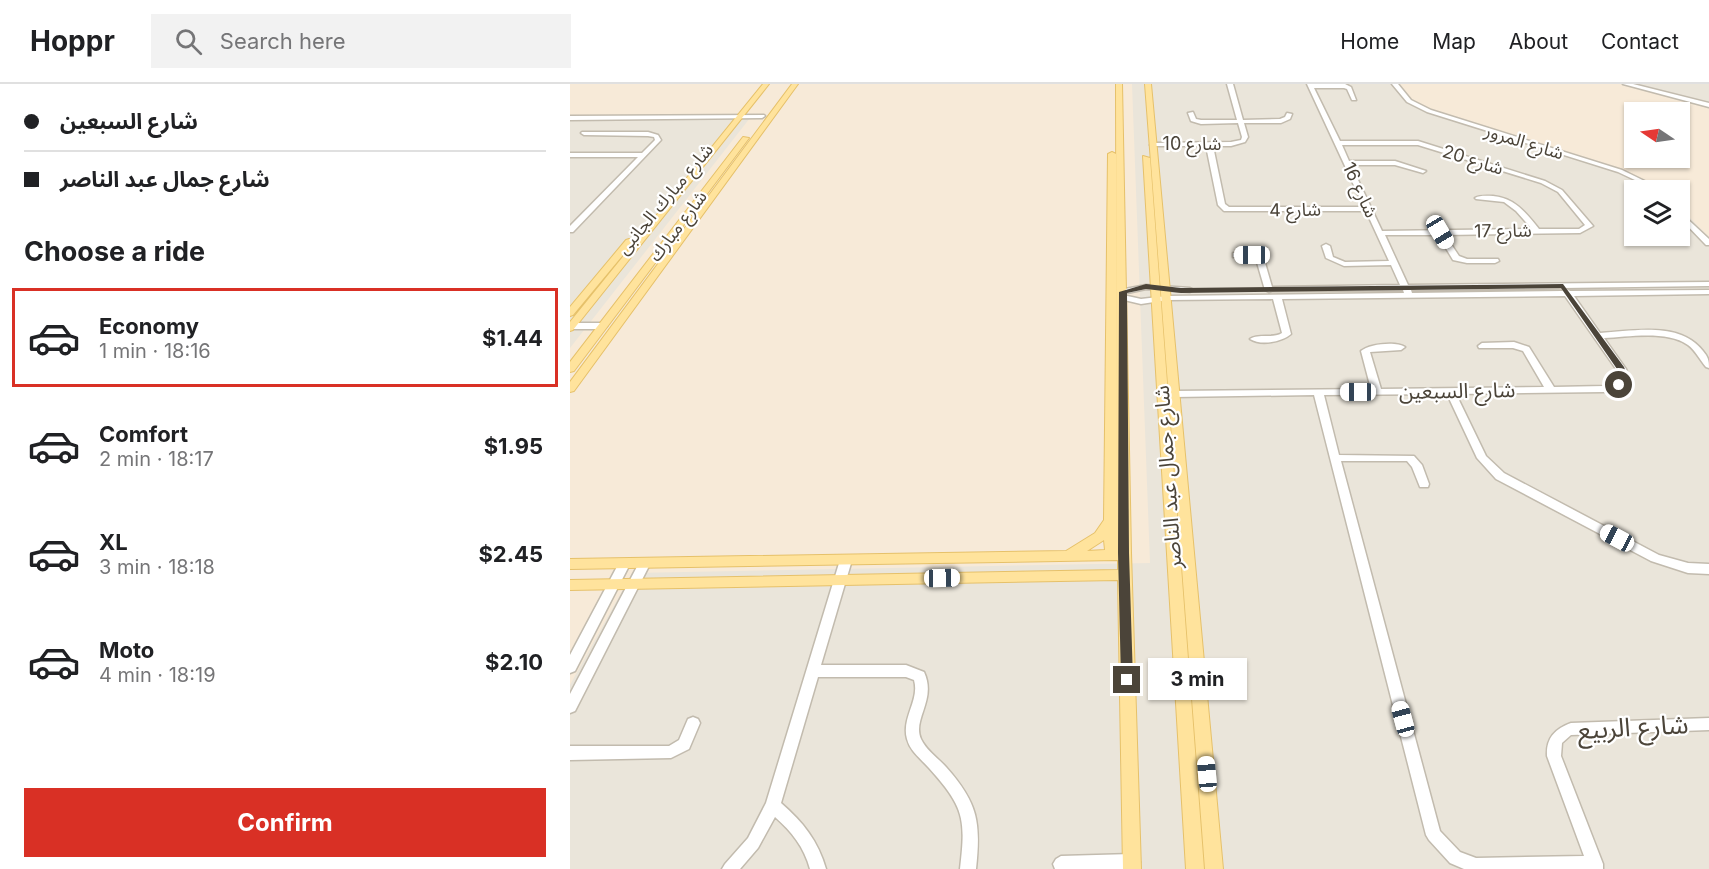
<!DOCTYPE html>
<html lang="en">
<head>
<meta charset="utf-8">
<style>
  body { margin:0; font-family:Inter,"Noto Sans Arabic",sans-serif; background:#f2f2f2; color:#202124; height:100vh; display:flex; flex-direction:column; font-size:22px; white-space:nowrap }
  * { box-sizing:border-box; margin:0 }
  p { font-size:20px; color:#757577 }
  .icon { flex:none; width:33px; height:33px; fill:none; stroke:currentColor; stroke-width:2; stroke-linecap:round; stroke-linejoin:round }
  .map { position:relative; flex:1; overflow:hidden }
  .side { display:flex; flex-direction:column; background:#fff; width:570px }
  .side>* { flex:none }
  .banner { display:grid; align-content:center; height:132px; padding:0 24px; background:#fff }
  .needle { width:39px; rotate:283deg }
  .tools { position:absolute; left:1054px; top:18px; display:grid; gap:12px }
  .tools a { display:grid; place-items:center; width:66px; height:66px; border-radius:0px; background:#fff; box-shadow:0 2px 4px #0004; font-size:30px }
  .end { position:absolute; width:27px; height:27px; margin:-14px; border:8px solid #4b4439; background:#fff; box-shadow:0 0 0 3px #fff }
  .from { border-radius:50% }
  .bubble { position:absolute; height:42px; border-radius:0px; background:#fff; box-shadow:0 2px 4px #0004; font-size:20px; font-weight:700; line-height:42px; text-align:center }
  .car { position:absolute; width:18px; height:36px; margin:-18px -9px; border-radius:8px; box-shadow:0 0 4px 2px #0007; background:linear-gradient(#fff 24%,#345 0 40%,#fff 0 76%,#345 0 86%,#fff 0) }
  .banner b { display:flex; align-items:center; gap:21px; height:57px; font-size:22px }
  .banner b+b { border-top:2px solid #e0e0e0 }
  .banner i { width:15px; height:15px; background:#202124 }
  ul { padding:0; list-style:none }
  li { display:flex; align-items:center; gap:18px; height:99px; margin:0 12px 9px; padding:0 12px; border:3px solid transparent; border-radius:0px }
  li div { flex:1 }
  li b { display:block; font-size:22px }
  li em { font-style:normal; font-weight:700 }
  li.active { border-color:#d93025 }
  li>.icon { width:54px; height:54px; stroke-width:1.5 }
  h2 { padding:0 24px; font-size:27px; line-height:72px }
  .button { display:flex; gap:12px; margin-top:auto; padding:12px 24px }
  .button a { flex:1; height:69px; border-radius:0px; background:#d93025; color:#fff; font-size:24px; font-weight:700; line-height:69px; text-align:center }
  header { display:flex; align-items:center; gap:36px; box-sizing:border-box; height:84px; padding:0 30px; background:#fff; border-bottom:2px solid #e0e0e0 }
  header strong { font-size:28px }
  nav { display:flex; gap:33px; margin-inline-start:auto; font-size:21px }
  .search { width:420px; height:54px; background:#f2f2f2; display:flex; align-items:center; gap:15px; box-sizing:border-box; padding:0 21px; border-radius:0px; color:#757577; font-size:22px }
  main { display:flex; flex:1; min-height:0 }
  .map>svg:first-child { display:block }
  .residential { fill:#eae5da; fill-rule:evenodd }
  .commercial { fill:#f7ead8; fill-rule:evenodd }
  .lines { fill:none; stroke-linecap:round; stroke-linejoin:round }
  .minor-casing { stroke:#c2bbae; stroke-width:3 }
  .major-casing { stroke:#e6c16a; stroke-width:2 }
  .minor { fill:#fff; fill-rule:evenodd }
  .major { fill:#ffe39c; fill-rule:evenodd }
  .route { fill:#4b4439 }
  .labels { text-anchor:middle; stroke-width:4.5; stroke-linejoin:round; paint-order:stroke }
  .far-street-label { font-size:18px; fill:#4b4439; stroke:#fff }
  .street-label { font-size:21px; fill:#4b4439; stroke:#fff }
  .near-street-label { font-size:26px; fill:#4b4439; stroke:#fff }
</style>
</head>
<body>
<header>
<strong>Hoppr</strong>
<div class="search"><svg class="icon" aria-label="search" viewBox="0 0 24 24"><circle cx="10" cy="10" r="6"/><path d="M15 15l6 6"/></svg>Search here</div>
<nav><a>Home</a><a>Map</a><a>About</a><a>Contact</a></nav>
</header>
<main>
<section class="side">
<div class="banner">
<b><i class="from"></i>شارع السبعين</b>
<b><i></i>شارع جمال عبد الناصر</b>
</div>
<h2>Choose a ride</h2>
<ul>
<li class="active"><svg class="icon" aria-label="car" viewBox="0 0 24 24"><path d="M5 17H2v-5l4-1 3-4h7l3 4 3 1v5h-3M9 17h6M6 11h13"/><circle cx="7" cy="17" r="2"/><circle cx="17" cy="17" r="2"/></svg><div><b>Economy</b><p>1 min · 18:16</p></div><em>$1.44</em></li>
<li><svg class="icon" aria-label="car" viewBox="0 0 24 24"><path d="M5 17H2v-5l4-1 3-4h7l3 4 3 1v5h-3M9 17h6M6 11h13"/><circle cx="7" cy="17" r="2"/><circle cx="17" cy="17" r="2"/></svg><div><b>Comfort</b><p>2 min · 18:17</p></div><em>$1.95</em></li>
<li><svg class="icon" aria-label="car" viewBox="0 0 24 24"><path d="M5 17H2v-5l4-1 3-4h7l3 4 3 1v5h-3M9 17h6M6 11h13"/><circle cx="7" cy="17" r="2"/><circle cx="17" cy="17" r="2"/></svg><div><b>XL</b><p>3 min · 18:18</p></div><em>$2.45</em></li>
<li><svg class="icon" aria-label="car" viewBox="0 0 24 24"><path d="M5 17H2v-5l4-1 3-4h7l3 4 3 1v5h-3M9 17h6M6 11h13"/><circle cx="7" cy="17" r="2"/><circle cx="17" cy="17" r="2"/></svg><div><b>Moto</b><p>4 min · 18:19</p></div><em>$2.10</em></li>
</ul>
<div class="button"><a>Confirm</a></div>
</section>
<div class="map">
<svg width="1139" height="785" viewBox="0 0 1139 785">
  <rect width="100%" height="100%" fill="#f6f3ec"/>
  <path class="residential" d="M 0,0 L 1139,0 L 1139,785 L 0,785 ZM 1065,28 L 1110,28 L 1110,74 L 1065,74 ZM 1065,106 L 1110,106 L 1110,152 L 1065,152 Z"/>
  <path class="commercial" d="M 0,0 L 562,0 L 580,479 L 62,489 L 0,601 L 0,264 L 180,34 L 0,36 Z
    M 822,0 L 1063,0 L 1139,19 L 1139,153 L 1110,124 L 1110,106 L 1087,106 L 1041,86 L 864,31 L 837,18 ZM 1065,28 L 1110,28 L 1110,74 L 1065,74 Z"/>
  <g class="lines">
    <defs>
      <path id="minor" d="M 657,0 L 663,0 L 673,36 L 710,35 L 715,33 L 717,29 L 722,30 L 720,35 L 711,39 L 674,39 L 678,53 L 675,58 L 661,62 L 643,62 L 655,120 L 659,123 L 794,123 L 737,0 L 775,0 L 781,3 L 786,16 L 782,16 L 777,5 L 774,4 L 744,4 L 770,57 L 848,57 L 975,97 L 992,106 L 1023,142 L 1010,149 L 875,151 L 889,172 L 897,175 L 928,175 L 929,177 L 925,179 L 897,179 L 883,176 L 868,151 L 815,151 L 838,201 L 1139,198 L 1139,202 L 841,206 L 842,209 L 992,207 L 996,205 L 1000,207 L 1139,206 L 1139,210 L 1004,212 L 1030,249 C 1063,247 1110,237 1133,267 C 1138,273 1139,276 1139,284 L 1136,283 C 1130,276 1125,266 1118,261 C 1097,246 1058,253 1034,254 L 1056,285 L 1059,293 L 1052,303 L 1034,308 L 886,310 L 916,372 L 934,389 L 1089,471 L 1118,479 L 1139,480 L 1139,490 L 1118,489 L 1081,477 L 926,395 L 907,374 L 877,310 L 754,311 L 769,371 L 844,372 L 852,381 L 859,400 L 858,403 L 850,403 L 842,383 L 837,377 L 771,377 L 870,747 L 890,768 L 906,774 L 1014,772 L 977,672 C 976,654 985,645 1001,639 L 1139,634 L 1139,646 L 1001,651 L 992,659 L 991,672 L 1033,780 L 1033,785 L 894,785 L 880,779 L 859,756 L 856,751 L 744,311 L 604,313 L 599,310 L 604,307 L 801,305 L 791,267 C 799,260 826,257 835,263 L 831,266 L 800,268 L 811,305 L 974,303 L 953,267 L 943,264 L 909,264 L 908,262 L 912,259 L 944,258 L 959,263 L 984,303 L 1034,302 L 1046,299 L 1049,293 L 1046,285 L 995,212 L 712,215 L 721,250 C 712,258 691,262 680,255 C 689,249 702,255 712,249 L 703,215 L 597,216 L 571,220 L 550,215 L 549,213 L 553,211 L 571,215 L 597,212 L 834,209 L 833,206 L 702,207 L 699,208 L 695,206 L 686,175 L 683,173 L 663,173 L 663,169 L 684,169 L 693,172 L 702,203 L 830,201 L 821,181 L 774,182 L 756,174 L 752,162 L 756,160 L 760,162 L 763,173 L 775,178 L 819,177 L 796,127 L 654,127 L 648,121 L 636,62 L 581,62 L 580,61 L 583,59 L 661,58 L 671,56 L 672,53 L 668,39 L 631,40 L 621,37 L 618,29 L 623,28 L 626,35 L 631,36 L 667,36 ZM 772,61 L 848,61 L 971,99 L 988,108 L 1015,141 L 1009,145 L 969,145 C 956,129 945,114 923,112 C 917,112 910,111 905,114 L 906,115 L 934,118 L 946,127 L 962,145 L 812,147 L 781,81 L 825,81 L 853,89 L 856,87 L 825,77 L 779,77 Z
        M 822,0 L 828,0 L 841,16 L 861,26 L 1052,86 L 1093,106 L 1086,106 L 1048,88 L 857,28 L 837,18 Z
        M 1053,0 L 1063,0 L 1139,19 L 1139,23 Z
        M 194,31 L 195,32 L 192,34 L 0,36 L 0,32 Z
        M 12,48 L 78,48 L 88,51 L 91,56 L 3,148 L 0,148 L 0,142 L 68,73 L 0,73 L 0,69 L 72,69 L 85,56 L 84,53 L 78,52 L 14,51 L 11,49 Z
        M 1110,128 L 1139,155 L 1139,161 L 1136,161 L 1110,134 Z
        M 576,201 L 620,204 L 624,206 L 620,208 L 576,205 L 553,210 L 549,208 L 550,206 Z
        M 0,239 L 33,239 L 37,242 L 33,245 L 0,245 Z
        M 276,472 L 280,473 L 282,476 L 251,581 L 336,581 L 354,588 C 367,616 342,635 351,655 C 356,666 368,674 376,683 C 408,719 411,738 406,785 L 390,785 C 396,734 394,723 359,684 C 351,675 340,667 337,655 C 331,634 350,616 344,596 L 336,593 L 248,593 L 211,719 C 233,738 248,757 256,785 L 240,785 C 234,763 222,748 205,733 L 188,764 L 170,785 L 152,785 L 155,780 L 178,754 L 196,719 L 270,476 L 272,473 Z
        M 54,476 L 58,477 L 60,480 L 5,587 L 0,589 L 0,571 L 50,477 Z
        M 74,476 L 78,477 L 80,480 L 5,627 L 0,629 L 0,610 L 70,477 Z
        M 123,633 L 128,635 L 130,639 L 119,665 L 101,674 L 0,676 L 0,662 L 99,662 L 109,656 L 118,635 Z
        M 562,770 L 567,773 L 570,778 L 567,783 L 564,785 L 485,785 L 483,780 L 486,775 L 491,772 Z"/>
      <path id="major" d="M 193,0 L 199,0 L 3,246 L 0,247 L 0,238 Z
        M 222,0 L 228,0 L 4,307 L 0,308 L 0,298 Z
        M 546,0 L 552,0 L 561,469 L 571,785 L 553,785 L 548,496 L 0,506 L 0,496 L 548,486 L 548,476 L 0,485 L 0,475 L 496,467 L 525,449 L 534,436 L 538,70 L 542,68 L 546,70 L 547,462 ZM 534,456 L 535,466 L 517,467 Z
        M 575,0 L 581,0 L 653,785 L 635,785 Z
        M 173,53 L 179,54 L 4,287 L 0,288 L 0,278 Z
        M 573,72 L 580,74 L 634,785 L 616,785 Z
        M 59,155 L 62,156 L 62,160 L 3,231 L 0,232 L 0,223 L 56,156 Z"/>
    </defs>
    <use href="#minor" class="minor-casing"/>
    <use href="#major" class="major-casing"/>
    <use href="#minor" class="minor"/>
    <use href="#major" class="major"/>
  </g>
  <path class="route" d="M 576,200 L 611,204 L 993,200 L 1054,283 L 1058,293 L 1052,303 L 1046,303 L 1044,301 L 1049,293 L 1047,285 L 991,204 L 611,209 L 576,205 L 557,209 L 559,469 L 563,596 L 557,601 L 551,596 L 548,469 L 549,208 Z"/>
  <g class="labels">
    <g class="far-street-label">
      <text transform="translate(954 58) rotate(17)" y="6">شارع المرور</text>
      <text x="622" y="66">شارع 10</text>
      <text transform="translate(903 76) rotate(17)" y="6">شارع 20</text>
      <text transform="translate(790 106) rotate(65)" y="6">شارع 16</text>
      <text transform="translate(95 115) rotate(-50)" y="6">شارع مبارك الجانبى</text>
      <text transform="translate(725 126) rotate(-1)" y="6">شارع 4</text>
      <text transform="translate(108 142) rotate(-53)" y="6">شارع مبارك</text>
      <text transform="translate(933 147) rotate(-1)" y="6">شارع 17</text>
    </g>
    <g class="street-label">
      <text transform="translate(887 307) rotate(-1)" y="7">شارع السبعين</text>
      <text transform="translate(598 393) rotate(-94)" y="7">شارع جمال عبد الناصر</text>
    </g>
    <g class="near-street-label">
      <text transform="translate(1063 643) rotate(-3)" y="9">شارع الربيع</text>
    </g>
  </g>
</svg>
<div class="tools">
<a><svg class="needle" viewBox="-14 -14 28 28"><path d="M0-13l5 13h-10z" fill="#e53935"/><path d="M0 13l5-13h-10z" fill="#757577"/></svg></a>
<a><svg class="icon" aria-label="layers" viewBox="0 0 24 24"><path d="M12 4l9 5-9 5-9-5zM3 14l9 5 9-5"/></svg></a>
</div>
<i class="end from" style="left:1049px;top:301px"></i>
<i class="end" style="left:557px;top:596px"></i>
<div class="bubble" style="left:578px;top:574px;width:99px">3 min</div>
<i class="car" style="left:870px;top:148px;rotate:149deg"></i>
<i class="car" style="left:682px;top:171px;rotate:270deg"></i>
<i class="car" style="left:788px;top:308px;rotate:270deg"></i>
<i class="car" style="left:1047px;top:454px;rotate:298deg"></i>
<i class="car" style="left:372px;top:494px;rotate:89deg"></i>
<i class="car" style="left:833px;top:635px;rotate:345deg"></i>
<i class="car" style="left:637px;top:690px;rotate:355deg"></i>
</div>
</main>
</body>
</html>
